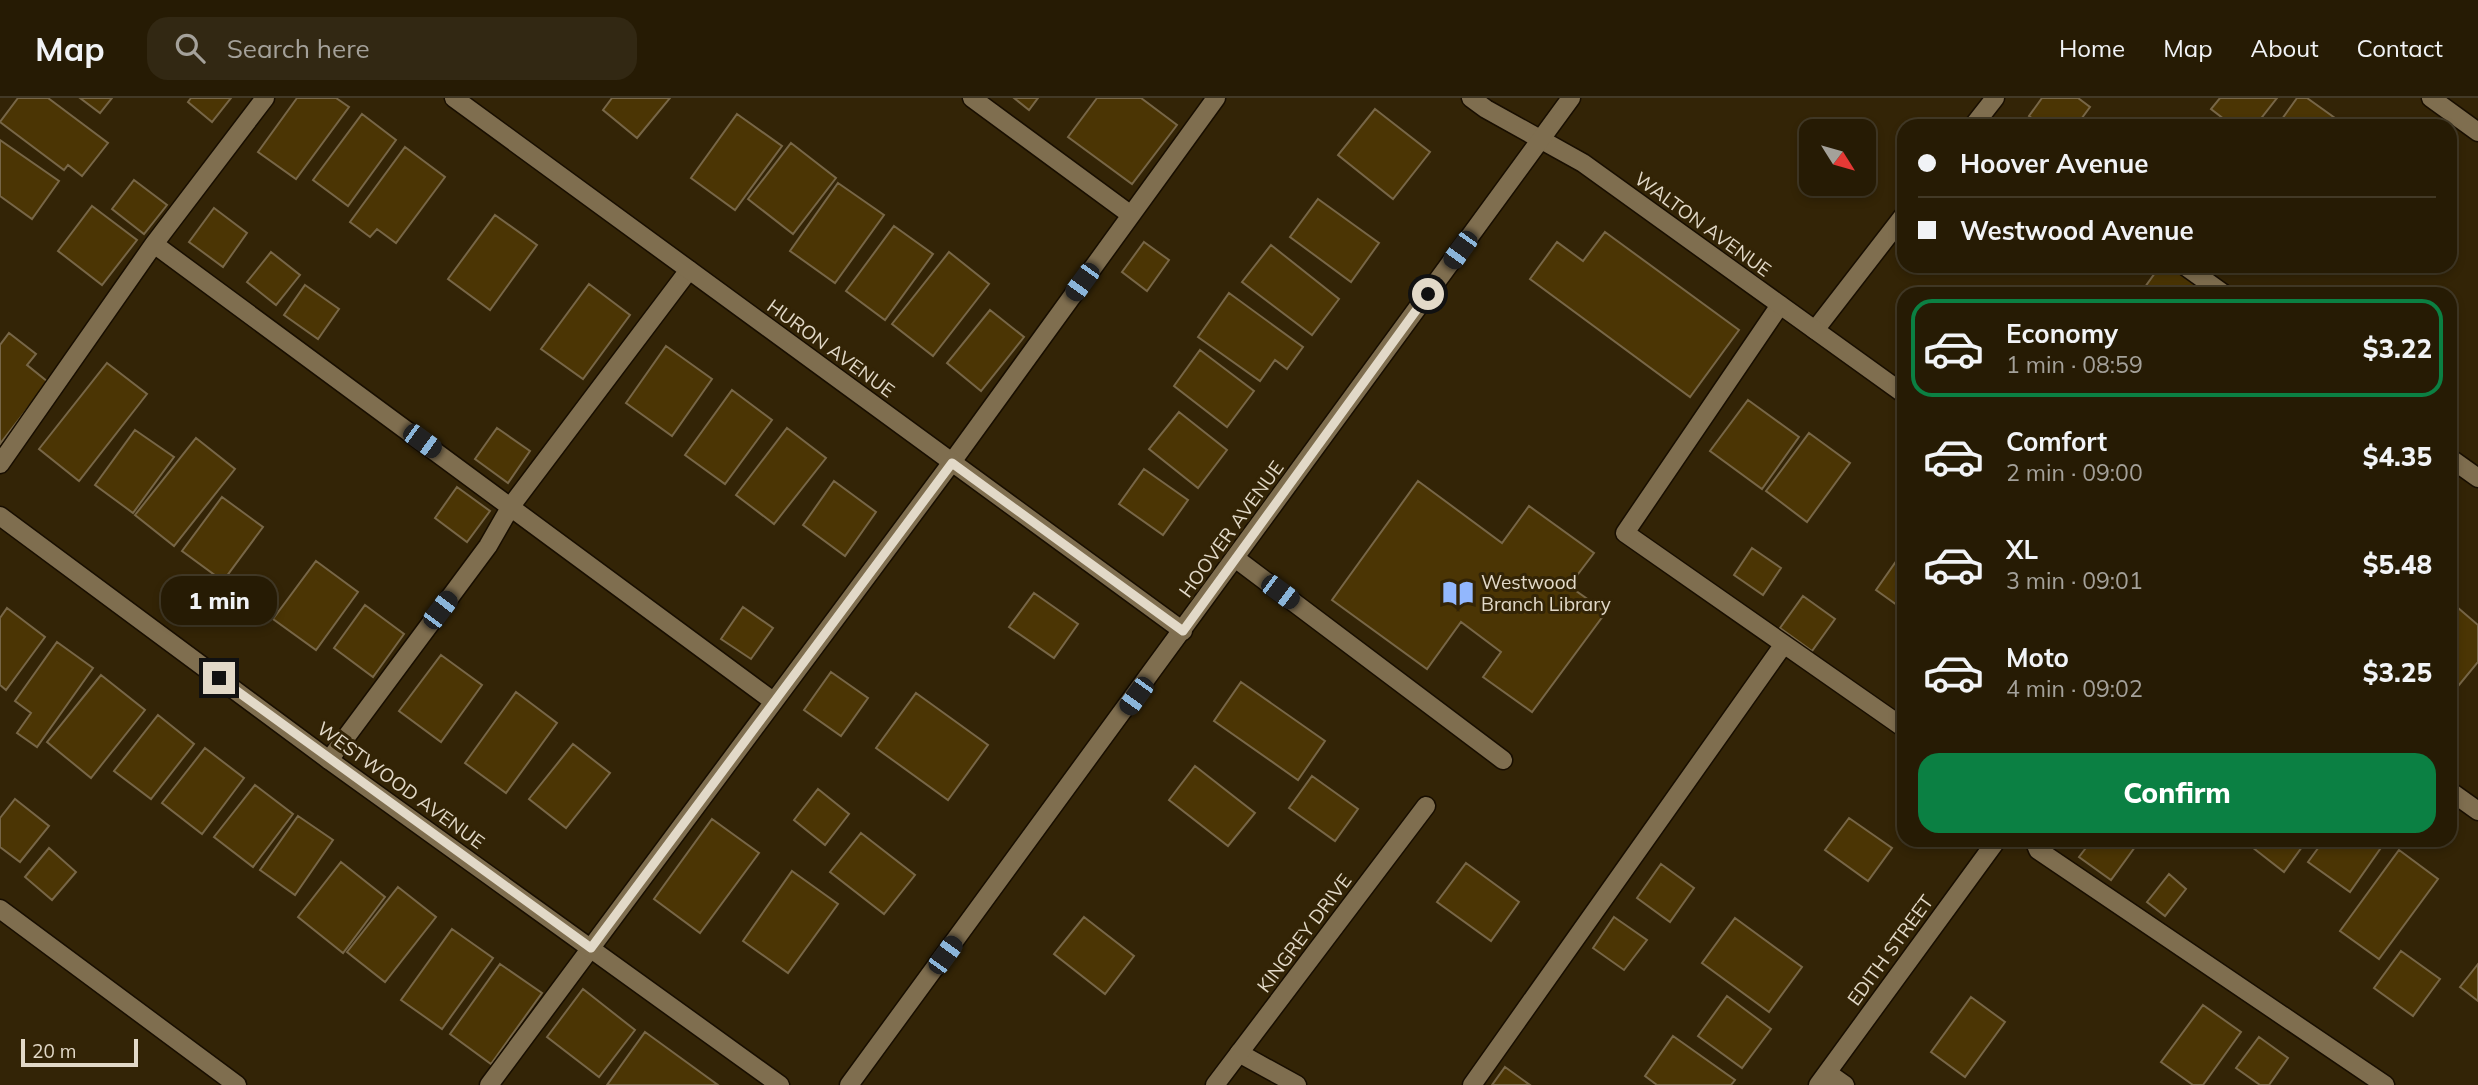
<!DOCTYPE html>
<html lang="en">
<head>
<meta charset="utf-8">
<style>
  body { margin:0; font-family:Mulish,sans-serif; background:#322813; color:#f1f3f6; height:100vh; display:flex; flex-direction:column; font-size:26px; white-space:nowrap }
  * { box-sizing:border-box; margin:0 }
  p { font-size:23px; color:#a4a19a }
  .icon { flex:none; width:38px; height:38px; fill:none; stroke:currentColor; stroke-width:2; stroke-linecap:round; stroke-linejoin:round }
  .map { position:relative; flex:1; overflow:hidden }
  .panel { position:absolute; left:1897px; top:189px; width:560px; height:560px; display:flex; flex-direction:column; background:#261b04; border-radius:21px; box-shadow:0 4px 10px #0003,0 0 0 2px #423926 }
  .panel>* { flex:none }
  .banner { position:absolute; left:1897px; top:21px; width:560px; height:154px; border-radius:21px; box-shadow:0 4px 10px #0003,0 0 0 2px #423926; display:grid; align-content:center; height:154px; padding:0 21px; background:#261b04 }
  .needle { width:46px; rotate:127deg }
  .buttons { position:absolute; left:1799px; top:21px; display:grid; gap:14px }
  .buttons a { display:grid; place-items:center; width:77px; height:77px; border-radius:14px; background:#261b04; box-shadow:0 4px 10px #0003,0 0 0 2px #423926; font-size:35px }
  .scale { position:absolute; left:21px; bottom:18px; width:117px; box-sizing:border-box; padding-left:7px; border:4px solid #e2d9c8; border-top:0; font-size:19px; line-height:24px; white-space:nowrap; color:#e2d9c8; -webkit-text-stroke:5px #332406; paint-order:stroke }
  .end { position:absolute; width:32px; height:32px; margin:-16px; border:9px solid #e2d9c8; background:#111; box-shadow:0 0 0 4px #111 }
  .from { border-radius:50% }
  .bubble { position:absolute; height:49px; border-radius:21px; background:#261b04; box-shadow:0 4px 10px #0003,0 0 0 2px #423926; font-size:23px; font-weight:800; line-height:49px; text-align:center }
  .car { position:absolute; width:21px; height:42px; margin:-21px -10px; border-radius:9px; box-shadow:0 0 5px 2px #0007; background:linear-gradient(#222 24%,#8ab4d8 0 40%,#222 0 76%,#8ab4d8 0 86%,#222 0) }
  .banner b { display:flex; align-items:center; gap:24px; height:66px; font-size:26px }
  .banner b+b { border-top:2px solid #423926 }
  .banner i { width:18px; height:18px; background:#f1f3f6 }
  ul { padding:12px 0 0; list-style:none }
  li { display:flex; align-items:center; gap:21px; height:98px; margin:0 14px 10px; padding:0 7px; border:4px solid transparent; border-radius:21px }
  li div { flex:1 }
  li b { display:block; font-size:26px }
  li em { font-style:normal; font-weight:800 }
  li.selected { border-color:#0b8043 }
  li>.icon { width:63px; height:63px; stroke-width:1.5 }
  .cta { display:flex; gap:14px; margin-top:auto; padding:14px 21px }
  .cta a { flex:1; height:80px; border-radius:21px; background:#0b8043; color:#fff; font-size:28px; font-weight:800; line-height:80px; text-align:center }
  header { display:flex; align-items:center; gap:42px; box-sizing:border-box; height:98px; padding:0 35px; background:#261b04; border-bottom:2px solid #423926 }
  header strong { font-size:33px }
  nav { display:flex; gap:38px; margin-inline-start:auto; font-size:24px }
  .search { width:490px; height:63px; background:#322813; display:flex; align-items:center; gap:18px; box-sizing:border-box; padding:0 24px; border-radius:21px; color:#a4a19a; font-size:26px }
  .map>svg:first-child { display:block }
  .building { fill:#4b3504; stroke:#776647; stroke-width:2 }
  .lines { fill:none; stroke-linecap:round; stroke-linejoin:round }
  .service-casing { stroke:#180e00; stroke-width:21 }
  .minor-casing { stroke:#180e00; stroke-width:21 }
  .tertiary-casing { stroke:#180e00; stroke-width:21 }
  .service { stroke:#7f6e4f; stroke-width:18 }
  .minor { stroke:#7f6e4f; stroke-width:18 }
  .tertiary { stroke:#7f6e4f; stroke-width:18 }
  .route { stroke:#e2d9c8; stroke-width:9 }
  .labels { text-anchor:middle; stroke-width:6; stroke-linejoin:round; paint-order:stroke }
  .street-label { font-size:19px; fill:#e2d9c8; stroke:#332406 }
  .poi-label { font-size:19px; fill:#e2d9c8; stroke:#332406; text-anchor:start }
</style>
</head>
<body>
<header>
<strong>Map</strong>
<div class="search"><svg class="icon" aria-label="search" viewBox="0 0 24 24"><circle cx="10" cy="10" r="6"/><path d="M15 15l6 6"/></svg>Search here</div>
<nav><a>Home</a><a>Map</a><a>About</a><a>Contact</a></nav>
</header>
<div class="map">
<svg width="2478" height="987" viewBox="0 0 2478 987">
  <rect width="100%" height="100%" fill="#332406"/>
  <path class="building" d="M 18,0 L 48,0 L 108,45 L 82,78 L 68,67 L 64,72 L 0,24 Z
    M 80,0 L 112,0 L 100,15 Z
    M 191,0 L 231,0 L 212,24 L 188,4 Z
    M 297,0 L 336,0 L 349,9 L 296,81 L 258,54 Z
    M 612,0 L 670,0 L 637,40 L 603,12 Z
    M 1014,0 L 1038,0 L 1029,12 Z
    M 1097,0 L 1141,0 L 1177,27 L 1132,86 L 1068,39 Z
    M 2042,0 L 2078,0 L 2090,9 L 2076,28 L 2042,28 L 2029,18 Z
    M 2220,0 L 2277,0 L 2255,28 L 2233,28 L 2211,11 Z
    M 2297,0 L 2307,0 L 2335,20 L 2330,28 L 2277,28 Z
    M 1375,11 L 1430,54 L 1393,101 L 1338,57 Z
    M 362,16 L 396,42 L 348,108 L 313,82 Z
    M 737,16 L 782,48 L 735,112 L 691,80 Z
    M 0,42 L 59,83 L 32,121 L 0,98 Z
    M 791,45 L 836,80 L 793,136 L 748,101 Z
    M 405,49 L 445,79 L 396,145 L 377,131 L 370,139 L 350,124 Z
    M 134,82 L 167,107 L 144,136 L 112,111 Z
    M 838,85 L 884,117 L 835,185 L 790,153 Z
    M 1318,101 L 1379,145 L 1351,184 L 1290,139 Z
    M 92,108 L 137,142 L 102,187 L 58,153 Z
    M 214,110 L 247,135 L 223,169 L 189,144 Z
    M 495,117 L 537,147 L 490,212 L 448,181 Z
    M 894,128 L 933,156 L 885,222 L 846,193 Z
    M 1605,134 L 1739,232 L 1690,299 L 1530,181 L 1557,144 L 1583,163 Z
    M 1144,144 L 1169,162 L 1147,193 L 1122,174 Z
    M 1271,147 L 1339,201 L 1312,237 L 1242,184 Z
    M 271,154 L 300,177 L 276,207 L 247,184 Z
    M 949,154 L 989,186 L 933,258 L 892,226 Z
    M 2160,168 L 2173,168 L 2211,196 L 2140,196 Z
    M 589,186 L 630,217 L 583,281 L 541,251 Z
    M 305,187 L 339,211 L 318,241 L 284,217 Z
    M 1229,195 L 1303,249 L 1287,271 L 1275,262 L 1260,283 L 1198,239 Z
    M 990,212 L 1024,239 L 981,293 L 947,265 Z
    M 9,235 L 36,256 L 27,267 L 48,284 L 0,346 L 0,247 Z
    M 666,248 L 712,281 L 672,338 L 626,305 Z
    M 1200,252 L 1254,293 L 1227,329 L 1174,288 Z
    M 107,265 L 147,296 L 79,383 L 39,351 Z
    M 732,292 L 772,322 L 725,386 L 685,357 Z
    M 1748,302 L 1799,339 L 1762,391 L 1710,353 Z
    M 1179,314 L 1227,352 L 1198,390 L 1149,351 Z
    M 497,330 L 530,353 L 508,385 L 475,361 Z
    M 787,330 L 826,360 L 774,426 L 736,397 Z
    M 135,332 L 174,359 L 133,415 L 95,387 Z
    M 1809,335 L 1850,365 L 1807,424 L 1766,393 Z
    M 196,340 L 235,371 L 174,448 L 135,417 Z
    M 1144,371 L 1188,402 L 1163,437 L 1119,406 Z
    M 834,383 L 876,414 L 845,458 L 803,427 Z
    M 1418,383 L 1502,445 L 1529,408 L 1594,455 L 1569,488 L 1606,514 L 1532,614 L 1483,579 L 1501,554 L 1461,524 L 1427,571 L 1332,502 Z
    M 457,389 L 490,413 L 467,444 L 435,420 Z
    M 222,399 L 263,429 L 223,483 L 182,453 Z
    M 1752,450 L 1781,470 L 1763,497 L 1734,477 Z
    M 1904,452 L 1904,512 L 1876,492 Z
    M 316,463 L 358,494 L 316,552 L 273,521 Z
    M 1034,495 L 1078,526 L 1054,560 L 1009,529 Z
    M 1803,498 L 1835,521 L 1812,553 L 1780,530 Z
    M 365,507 L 404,536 L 373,579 L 334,550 Z
    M 743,509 L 773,530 L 751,561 L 721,541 Z
    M 2457,509 L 2478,527 L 2478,564 L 2450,598 L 2450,518 Z
    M 7,510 L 45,539 L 6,592 L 0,587 L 0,520 Z
    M 57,544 L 93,570 L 37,649 L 17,635 L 31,615 L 15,603 Z
    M 441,557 L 482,587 L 441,644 L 399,613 Z
    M 831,574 L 868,600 L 841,638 L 804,612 Z
    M 101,577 L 145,612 L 91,680 L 47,644 Z
    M 1241,584 L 1325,643 L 1298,682 L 1214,623 Z
    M 516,594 L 557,625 L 506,695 L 465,665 Z
    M 916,595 L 988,647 L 948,702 L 876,650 Z
    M 158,617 L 194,646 L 151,701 L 114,673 Z
    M 573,646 L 610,675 L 566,730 L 529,701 Z
    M 205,650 L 244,680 L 202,736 L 162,705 Z
    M 1195,668 L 1255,715 L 1228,748 L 1169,702 Z
    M 1312,678 L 1358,711 L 1335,743 L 1289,710 Z
    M 255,687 L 293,716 L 253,769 L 214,739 Z
    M 818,691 L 849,716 L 825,747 L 794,722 Z
    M 15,701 L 49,728 L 20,764 L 0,749 L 0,720 Z
    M 298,718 L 333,742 L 295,797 L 260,772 Z
    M 1849,720 L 1892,750 L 1868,783 L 1825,752 Z
    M 712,721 L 759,755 L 700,835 L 654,801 Z
    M 861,735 L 915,777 L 884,816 L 830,774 Z
    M 2092,742 L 2125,742 L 2135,749 L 2111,782 L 2079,759 Z
    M 2243,742 L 2307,742 L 2284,774 Z
    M 2324,742 L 2382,742 L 2385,744 L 2350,794 L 2308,764 Z
    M 49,750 L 76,774 L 52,802 L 25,779 Z
    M 2399,752 L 2438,781 L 2379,861 L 2340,833 Z
    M 341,764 L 385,799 L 343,855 L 298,819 Z
    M 1466,765 L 1519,804 L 1491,843 L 1437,804 Z
    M 1661,766 L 1694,790 L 1670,824 L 1637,800 Z
    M 792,773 L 838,806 L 788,875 L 743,843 Z
    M 2169,776 L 2186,791 L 2165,818 L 2147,804 Z
    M 398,789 L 436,819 L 385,884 L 347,854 Z
    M 1084,819 L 1134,858 L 1105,896 L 1054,856 Z
    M 1614,819 L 1647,842 L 1624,872 L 1593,850 Z
    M 1735,820 L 1802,869 L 1769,914 L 1702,865 Z
    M 452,831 L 493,860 L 442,931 L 401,902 Z
    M 2401,853 L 2440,881 L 2413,918 L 2374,890 Z
    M 500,866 L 542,895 L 491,966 L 450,936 Z
    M 2478,866 L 2478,903 L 2460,889 Z
    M 583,891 L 635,932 L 599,979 L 547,939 Z
    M 1727,898 L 1771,931 L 1742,970 L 1698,938 Z
    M 1971,899 L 2005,924 L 1965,979 L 1931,954 Z
    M 2203,907 L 2241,934 L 2203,987 L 2193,987 L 2161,964 Z
    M 645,934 L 718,987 L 607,987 Z
    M 1673,938 L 1735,982 L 1731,987 L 1657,987 L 1645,978 Z
    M 2259,939 L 2288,960 L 2269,987 L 2260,987 L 2236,970 Z
    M 1505,969 L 1530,987 L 1492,987 Z"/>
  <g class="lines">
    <defs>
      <path id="service" d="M 972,0 L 1131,117
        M 1973,28 L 1995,0
        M 154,146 L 773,603
        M 2185,168 L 2224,196
        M 1780,207 L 1625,435 L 1904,630
        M 1815,232 L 1904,117
        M 2450,360 L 2478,380
        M 0,366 L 154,146 L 265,0
        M 1235,460 L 1503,662
        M 329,662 L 488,448 L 511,408 L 689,172
        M 2034,742 L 2038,752 L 2385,987
        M 0,811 L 237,987
        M 1239,955 L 1297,987
        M 489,987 L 952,364 L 1216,0
        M 1472,987 L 1784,546"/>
      <path id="minor" d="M 454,0 L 1183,533
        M 1471,0 L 1486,11 L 1583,65 L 1904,296
        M 2431,0 L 2478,34
        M 0,418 L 329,662 L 780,987
        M 2450,693 L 2478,713
        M 1828,975 L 1845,987
        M 1215,987 L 1426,708
        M 1818,987 L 1997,742"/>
      <path id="tertiary" d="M 849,987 L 1571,0"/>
    </defs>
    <use href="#service" class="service-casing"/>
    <use href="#minor" class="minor-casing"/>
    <use href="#tertiary" class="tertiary-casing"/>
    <use href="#service" class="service"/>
    <use href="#minor" class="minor"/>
    <use href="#tertiary" class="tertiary"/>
  </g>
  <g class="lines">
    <path class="route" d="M 219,580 L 591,850 L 952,365 L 1183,533 L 1428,196"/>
  </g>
  <defs>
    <symbol id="library-bare" viewBox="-9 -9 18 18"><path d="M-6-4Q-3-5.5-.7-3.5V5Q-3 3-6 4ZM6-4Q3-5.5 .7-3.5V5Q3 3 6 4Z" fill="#92b7fd" stroke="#332406" stroke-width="2.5" paint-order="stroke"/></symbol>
  </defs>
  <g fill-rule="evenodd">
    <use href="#library-bare" x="1436" y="473" width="44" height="44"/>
  </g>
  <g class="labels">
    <g class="street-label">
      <text transform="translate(1703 126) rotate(36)" y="7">WALTON AVENUE</text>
      <text transform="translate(831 250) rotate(36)" y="7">HURON AVENUE</text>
      <text transform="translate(1231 431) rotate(-54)" y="7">HOOVER AVENUE</text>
      <text transform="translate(401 687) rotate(36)" y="7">WESTWOOD AVENUE</text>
      <text transform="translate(1304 835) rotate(-53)" y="7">KINGREY DRIVE</text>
      <text transform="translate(1890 852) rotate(-54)" y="7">EDITH STREET</text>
    </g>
    <g class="poi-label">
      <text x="1481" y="491">Westwood<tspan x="1481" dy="22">Branch Library</tspan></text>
    </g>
  </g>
</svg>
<div class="buttons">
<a><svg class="needle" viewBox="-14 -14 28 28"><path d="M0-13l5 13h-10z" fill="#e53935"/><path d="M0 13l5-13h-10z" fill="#a4a19a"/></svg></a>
</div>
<div class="scale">20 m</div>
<i class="end from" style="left:1428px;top:196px"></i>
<i class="end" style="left:219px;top:580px"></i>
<div class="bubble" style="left:161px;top:478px;width:116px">1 min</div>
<i class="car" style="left:1460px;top:152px;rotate:216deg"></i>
<i class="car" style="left:1082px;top:184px;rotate:216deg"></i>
<i class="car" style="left:422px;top:343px;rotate:126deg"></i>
<i class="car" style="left:1280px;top:494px;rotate:127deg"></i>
<i class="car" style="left:440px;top:512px;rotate:37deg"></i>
<i class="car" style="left:1136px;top:598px;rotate:216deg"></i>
<i class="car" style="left:945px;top:857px;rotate:36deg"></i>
<div class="banner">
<b><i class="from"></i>Hoover Avenue</b>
<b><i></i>Westwood Avenue</b>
</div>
<section class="panel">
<ul>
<li class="selected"><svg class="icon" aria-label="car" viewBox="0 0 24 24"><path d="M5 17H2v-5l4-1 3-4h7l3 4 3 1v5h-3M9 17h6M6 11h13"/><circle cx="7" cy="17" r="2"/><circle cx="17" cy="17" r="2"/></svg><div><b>Economy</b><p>1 min · 08:59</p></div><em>$3.22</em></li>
<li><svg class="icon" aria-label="car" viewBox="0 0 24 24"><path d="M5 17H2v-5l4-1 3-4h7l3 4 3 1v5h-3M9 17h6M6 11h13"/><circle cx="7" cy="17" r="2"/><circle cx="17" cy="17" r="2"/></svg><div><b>Comfort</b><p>2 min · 09:00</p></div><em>$4.35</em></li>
<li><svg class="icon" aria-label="car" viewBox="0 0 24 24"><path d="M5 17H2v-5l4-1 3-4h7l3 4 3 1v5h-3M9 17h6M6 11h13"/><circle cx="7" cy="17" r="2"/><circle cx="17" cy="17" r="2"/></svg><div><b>XL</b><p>3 min · 09:01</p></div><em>$5.48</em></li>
<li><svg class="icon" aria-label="car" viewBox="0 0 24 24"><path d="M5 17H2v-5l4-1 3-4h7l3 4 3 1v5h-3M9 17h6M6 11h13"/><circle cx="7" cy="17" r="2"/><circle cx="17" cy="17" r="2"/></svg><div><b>Moto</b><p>4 min · 09:02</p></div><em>$3.25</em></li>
</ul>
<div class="cta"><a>Confirm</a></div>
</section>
</div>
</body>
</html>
